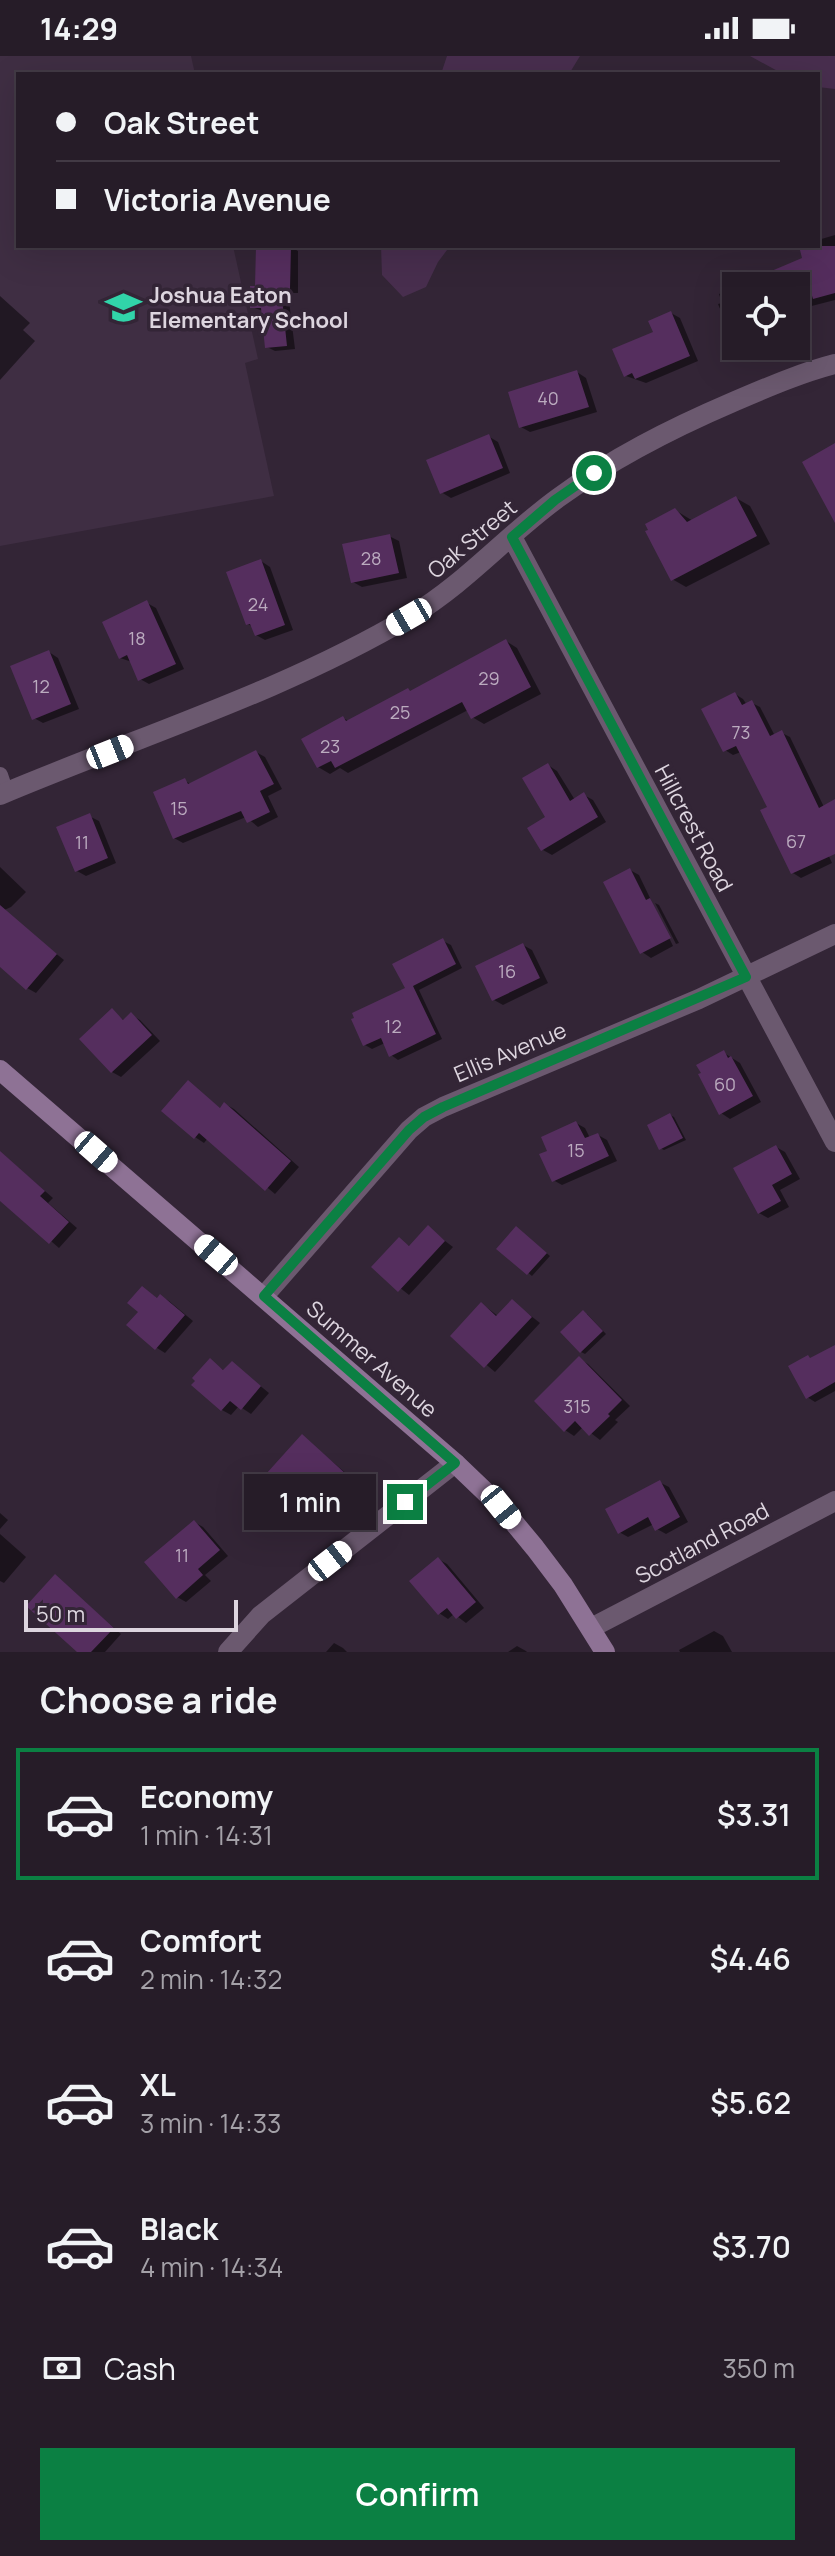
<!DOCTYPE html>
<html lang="en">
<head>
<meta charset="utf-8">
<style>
  body { margin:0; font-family:Manrope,sans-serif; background:#2e2530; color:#f1f3f6; height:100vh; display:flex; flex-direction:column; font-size:30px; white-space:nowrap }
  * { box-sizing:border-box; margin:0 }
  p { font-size:26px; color:#a4a1a8 }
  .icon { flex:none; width:44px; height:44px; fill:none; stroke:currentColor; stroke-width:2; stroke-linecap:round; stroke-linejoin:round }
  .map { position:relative; height:1596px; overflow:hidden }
  .sheet { display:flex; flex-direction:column; background:#261c28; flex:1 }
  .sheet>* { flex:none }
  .banner { position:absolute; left:16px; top:16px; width:804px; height:176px; border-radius:0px; box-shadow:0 8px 32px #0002,0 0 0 2px #423a45; display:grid; align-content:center; height:176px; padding:0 40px; background:#261c28 }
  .fabs { position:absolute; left:722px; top:216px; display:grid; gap:16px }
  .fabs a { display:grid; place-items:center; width:88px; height:88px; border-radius:0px; background:#261c28; box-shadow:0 8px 32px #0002,0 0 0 2px #423a45; font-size:40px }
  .scale { position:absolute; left:24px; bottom:20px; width:214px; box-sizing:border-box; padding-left:8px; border:4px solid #ddd5df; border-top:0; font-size:22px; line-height:28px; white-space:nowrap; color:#ddd5df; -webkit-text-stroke:6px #332536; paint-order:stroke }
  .end { position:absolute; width:36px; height:36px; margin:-18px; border:10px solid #0b8043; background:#fff; box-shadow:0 0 0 4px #fff }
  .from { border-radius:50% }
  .bubble { position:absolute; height:56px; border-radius:0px; background:#261c28; box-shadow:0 8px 32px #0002,0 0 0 2px #423a45; font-size:26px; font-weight:600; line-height:56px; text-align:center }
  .car { position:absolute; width:24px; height:48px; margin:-24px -12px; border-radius:10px; box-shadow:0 0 6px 2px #0007; background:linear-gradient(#fff 24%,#345 0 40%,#fff 0 76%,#345 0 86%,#fff 0) }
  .banner b { display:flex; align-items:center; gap:28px; height:76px; font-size:30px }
  .banner b+b { border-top:2px solid #423a45 }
  .banner i { width:20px; height:20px; background:#f1f3f6 }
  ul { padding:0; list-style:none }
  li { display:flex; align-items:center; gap:24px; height:132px; margin:0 16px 12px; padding:0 24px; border:4px solid transparent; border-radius:0px }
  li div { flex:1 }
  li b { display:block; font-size:30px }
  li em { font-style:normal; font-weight:600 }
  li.on { border-color:#0b8043 }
  li>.icon { width:72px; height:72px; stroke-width:1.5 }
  h2 { padding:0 40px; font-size:36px; line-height:96px }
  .pay { display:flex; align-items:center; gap:20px; height:88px; padding:0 40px; font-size:30px }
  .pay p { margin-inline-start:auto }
  .button { display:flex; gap:16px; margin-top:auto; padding:16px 40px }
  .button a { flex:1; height:92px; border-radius:0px; background:#0b8043; color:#fff; font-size:32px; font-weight:600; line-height:92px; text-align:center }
  .status { display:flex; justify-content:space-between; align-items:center; height:56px; padding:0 40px; background:#261c28; direction:ltr }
  .status svg { height:22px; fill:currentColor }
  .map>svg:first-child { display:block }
  .built { fill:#3f2e43 }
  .green { fill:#482e4e }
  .shadow { fill:#0007 }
  .building { fill:#552e5e }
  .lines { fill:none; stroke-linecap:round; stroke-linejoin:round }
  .lane { stroke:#6b596f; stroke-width:16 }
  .street { stroke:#6b596f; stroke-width:20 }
  .secondary { stroke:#8e7295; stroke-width:20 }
  .route { stroke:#0b8043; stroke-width:10 }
  .labels { text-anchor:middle; stroke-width:7; stroke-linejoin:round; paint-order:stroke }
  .number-label { font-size:18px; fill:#bbabbf }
  .poi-label { font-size:22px; font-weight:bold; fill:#ddd5df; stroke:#332536; text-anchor:start }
  .street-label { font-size:22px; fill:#ddd5df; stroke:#332536 }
</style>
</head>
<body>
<div class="status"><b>14:29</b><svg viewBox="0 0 49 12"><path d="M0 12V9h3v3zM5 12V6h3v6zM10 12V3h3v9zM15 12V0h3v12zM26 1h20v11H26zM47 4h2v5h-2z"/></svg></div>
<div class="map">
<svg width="835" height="1596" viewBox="0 0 835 1596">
  <rect width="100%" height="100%" fill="#332536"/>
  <path class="built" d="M 0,0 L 191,0 L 195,18 L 18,18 L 18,190 L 233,190 L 258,303 L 245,307 L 274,440 L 0,490 Z"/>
  <path class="green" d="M 447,0 L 580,0 L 569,18 L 441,18 Z
    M 750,0 L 835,0 L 835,33 L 818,31 L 818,18 L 783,18 Z
    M 381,190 L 450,190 L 438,206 L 426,231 L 403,241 L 382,219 Z"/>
  <path class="shadow" d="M 835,179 L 835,244 L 796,254 L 799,260 L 796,261 L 796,230 L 738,230 L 804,203 L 801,190 L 818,190 L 818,184 Z
    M 258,190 L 290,190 L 298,195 L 298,237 L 288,237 L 295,293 L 275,295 L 267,291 L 263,255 L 252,251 L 257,232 Z
    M 736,231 L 736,281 L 731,279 L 718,248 L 722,247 L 719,238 Z
    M 0,240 L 30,267 L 23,274 L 35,285 L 0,324 Z
    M 671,257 L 680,262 L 698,305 L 646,327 L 626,320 Z
    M 577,316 L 586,322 L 597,356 L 530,376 L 521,371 Z
    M 488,380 L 498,386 L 510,417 L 451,442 L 441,436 Z
    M 736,442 L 750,450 L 770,488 L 686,531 L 672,523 L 675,454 L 693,465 Z
    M 389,480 L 399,485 L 407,522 L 362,531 L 353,526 Z
    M 261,505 L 270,511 L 293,574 L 265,584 L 256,579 L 254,571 L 247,568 Z
    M 147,547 L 156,552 L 184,613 L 149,628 L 140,623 L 132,606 L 120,602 Z
    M 506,585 L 517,592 L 541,638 L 484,668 L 472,661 L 468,654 L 348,717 L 340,712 L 330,718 L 318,711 L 343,662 L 349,665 L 411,636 Z
    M 49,596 L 58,602 L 79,653 L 43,667 L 34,662 Z
    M 735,638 L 743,643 L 747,649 L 752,647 L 760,651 L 775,680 L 782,677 L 790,681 L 824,751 L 835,745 L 835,794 L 828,798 L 832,807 L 801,822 L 793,817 L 770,752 L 741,696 L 733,699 L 725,694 Z
    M 256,696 L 265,701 L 282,733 L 268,740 L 278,761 L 258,771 L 246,761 L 183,787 L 174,782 L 185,725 L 191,728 Z
    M 548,709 L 557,715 L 575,744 L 584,739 L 593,744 L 606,766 L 552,799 L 543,794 L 548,762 Z
    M 89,760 L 99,765 L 116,807 L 86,820 L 77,815 Z
    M 0,811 L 26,836 L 11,851 L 0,856 Z
    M 630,814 L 639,819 L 673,890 L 651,902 L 642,896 Z
    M 655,847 L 659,849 L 679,887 L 676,888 Z
    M 8,859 L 64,904 L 36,937 L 27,932 L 0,897 L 0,860 Z
    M 443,885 L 451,889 L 462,912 L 419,934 L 442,983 L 398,1004 L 391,999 L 385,987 L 372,993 L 365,989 L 357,963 L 408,933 Z
    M 523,889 L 532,894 L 548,927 L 503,949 L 494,944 Z
    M 112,955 L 125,965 L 131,959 L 140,964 L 160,985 L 121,1021 L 112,1016 Z
    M 724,997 L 740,1007 L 761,1046 L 730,1063 L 721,1057 Z
    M 189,1027 L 221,1053 L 225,1048 L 234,1053 L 299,1111 L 275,1138 L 208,1082 L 204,1087 L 195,1081 Z
    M 670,1059 L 674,1061 L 686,1084 L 664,1094 L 660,1092 Z
    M 576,1067 L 585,1072 L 590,1082 L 598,1079 L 607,1084 L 617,1105 L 562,1129 L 553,1124 L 550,1096 Z
    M 776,1091 L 785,1096 L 800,1123 L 780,1134 L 789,1151 L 768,1162 L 759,1157 Z
    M 0,1096 L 53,1142 L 48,1147 L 77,1172 L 59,1192 L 0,1141 Z
    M 428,1172 L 453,1191 L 409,1239 L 374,1211 L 399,1184 L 411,1191 Z
    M 520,1175 L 550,1200 L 532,1220 L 499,1193 Z
    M 143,1232 L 158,1243 L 160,1240 L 169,1245 L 193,1265 L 165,1297 L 157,1292 L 141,1255 Z
    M 512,1245 L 540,1267 L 495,1316 L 452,1280 L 482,1248 L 498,1260 Z
    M 587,1258 L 606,1278 L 585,1298 L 581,1296 Z
    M 835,1291 L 835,1335 L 815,1346 L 807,1341 L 812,1304 Z
    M 579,1303 L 588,1308 L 630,1350 L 615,1364 L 618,1366 L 600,1384 L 583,1371 L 574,1380 L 565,1374 Z
    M 210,1305 L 225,1315 L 232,1307 L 269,1337 L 251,1358 L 239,1350 L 231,1359 L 222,1354 L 197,1325 Z
    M 303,1381 L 354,1424 L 320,1461 L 311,1456 Z
    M 659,1426 L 669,1431 L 688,1466 L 666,1478 L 657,1473 L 654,1468 L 628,1481 L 619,1476 Z
    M 0,1457 L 8,1464 L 0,1473 Z
    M 194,1466 L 203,1471 L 228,1500 L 205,1519 L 211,1525 L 186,1546 L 177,1541 Z
    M 0,1478 L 26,1501 L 4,1527 L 0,1525 Z
    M 438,1503 L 447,1508 L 484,1552 L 466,1567 L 454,1558 L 448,1563 L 439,1557 Z
    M 55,1520 L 121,1578 L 105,1596 L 80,1596 Z
    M 714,1575 L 723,1580 L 732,1596 L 680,1596 L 679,1594 Z
    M 334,1587 L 343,1592 L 347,1596 L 326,1596 Z
    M 517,1590 L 526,1595 L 527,1596 L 508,1596 Z"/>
  <path class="building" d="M 256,190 L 291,190 L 290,233 L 281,233 L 287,290 L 265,292 L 261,252 L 250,252 L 250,230 L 255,230 Z
    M 799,190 L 835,190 L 835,237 L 813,243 L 809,230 L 736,230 L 802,202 Z
    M 671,255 L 690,300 L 635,323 L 632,317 L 624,321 L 612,293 L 653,276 L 648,265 Z
    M 577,314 L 589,351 L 519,372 L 508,336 Z
    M 489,378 L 503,412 L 440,438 L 426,404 Z
    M 835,387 L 835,467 L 802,406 Z
    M 736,440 L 757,480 L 671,525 L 645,475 L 648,474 L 645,468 L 675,452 L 687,466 Z
    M 390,478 L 399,517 L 351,527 L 342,488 Z
    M 261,503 L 285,569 L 255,580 L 250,568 L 246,569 L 226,516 Z
    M 147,544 L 176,608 L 138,625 L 127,599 L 119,603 L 102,566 Z
    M 506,583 L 531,631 L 471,663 L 462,646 L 335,712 L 331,705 L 317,712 L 301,683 L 343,660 L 346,665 L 408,632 L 410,635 Z
    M 49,594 L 71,648 L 32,664 L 10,610 Z
    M 735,636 L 742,649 L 752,644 L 770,680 L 782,674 L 819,752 L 835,743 L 835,798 L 791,818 L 760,754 L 767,751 L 736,690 L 723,696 L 701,653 Z
    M 256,694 L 274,728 L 260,735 L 270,756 L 247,767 L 241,755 L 173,783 L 153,736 L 185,722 L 188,728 Z
    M 548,707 L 570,745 L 584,736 L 598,761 L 541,795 L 527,772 L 545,761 L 522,722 Z
    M 90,757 L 108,802 L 75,816 L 56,771 Z
    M 630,812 L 646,844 L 650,842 L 671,882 L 640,898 L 603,826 Z
    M 0,849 L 57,898 L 26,934 L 0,911 Z
    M 443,882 L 456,908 L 413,930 L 436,978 L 389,1001 L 381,982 L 363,990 L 351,963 L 354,962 L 352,957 L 405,932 L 392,908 Z
    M 523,887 L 540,922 L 492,945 L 475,910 Z
    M 112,952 L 123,964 L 131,956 L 152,979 L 111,1017 L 79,983 Z
    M 724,994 L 728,1002 L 731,1000 L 753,1040 L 719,1059 L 698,1018 L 701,1017 L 696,1009 Z
    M 188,1024 L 220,1052 L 224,1046 L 291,1105 L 265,1135 L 199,1077 L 194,1083 L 161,1055 Z
    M 670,1057 L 683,1082 L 659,1094 L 647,1069 Z
    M 576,1065 L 585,1082 L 598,1077 L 609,1100 L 552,1126 L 539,1098 L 547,1095 L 541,1081 Z
    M 776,1089 L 792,1118 L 772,1129 L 781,1145 L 758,1158 L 733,1112 Z
    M 0,1095 L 45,1135 L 40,1140 L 69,1166 L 49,1188 L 0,1145 Z
    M 428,1169 L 445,1185 L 398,1236 L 371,1211 L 399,1181 L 409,1190 Z
    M 516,1170 L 547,1197 L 527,1219 L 496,1193 Z
    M 142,1230 L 157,1242 L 160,1238 L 185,1259 L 155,1294 L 126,1269 L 138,1256 L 127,1247 Z
    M 512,1243 L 532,1261 L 484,1312 L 450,1280 L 481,1246 L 496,1260 Z
    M 583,1254 L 603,1275 L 580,1297 L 560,1276 Z
    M 835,1289 L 835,1326 L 806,1343 L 788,1310 L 808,1299 L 810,1302 Z
    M 579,1300 L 622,1344 L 608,1358 L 610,1360 L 589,1380 L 575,1365 L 564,1376 L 534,1345 Z
    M 210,1302 L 223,1314 L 232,1305 L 261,1330 L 241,1354 L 230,1345 L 221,1355 L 191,1329 L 195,1325 L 192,1322 Z
    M 302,1378 L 346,1418 L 310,1458 L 266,1418 Z
    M 660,1424 L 680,1461 L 655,1475 L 648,1461 L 618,1478 L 605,1453 Z
    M 194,1464 L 220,1494 L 198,1513 L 203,1519 L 176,1543 L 144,1506 Z
    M 438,1501 L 476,1546 L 456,1563 L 447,1552 L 438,1559 L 409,1525 Z
    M 55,1518 L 114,1572 L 91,1596 L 77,1596 L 26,1550 Z"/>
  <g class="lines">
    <path class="lane" d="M 0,719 L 6,737"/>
    <path class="street" d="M 512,481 L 835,1086
      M 0,739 C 137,681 283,636 411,560 C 466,527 507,479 558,442 C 613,402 670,373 733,346 C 766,332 800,317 835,308
      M 264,1240 L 409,1074 L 424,1061 L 443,1051 L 699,943 L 835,878
      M 591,1572 L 835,1445
      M 228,1596 L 261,1559 L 455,1407"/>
    <path class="secondary" d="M 0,1014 L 455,1407 L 501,1451 L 535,1492 L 563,1529 L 605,1596"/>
  </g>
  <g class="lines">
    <path class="route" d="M 405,1446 L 455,1407 L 264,1240 L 409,1074 L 424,1061 L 443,1051 L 746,921 L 512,481 L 555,444 L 594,417"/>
  </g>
  <defs>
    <symbol id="school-bare" viewBox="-9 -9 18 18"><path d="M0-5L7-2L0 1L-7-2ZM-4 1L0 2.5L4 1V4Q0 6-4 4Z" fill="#31d4a9" stroke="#332536" stroke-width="2.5" paint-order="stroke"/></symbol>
  </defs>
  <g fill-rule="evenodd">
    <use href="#school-bare" x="98" y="226" width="51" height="51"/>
  </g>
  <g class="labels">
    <g class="number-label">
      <text x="548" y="349">40</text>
      <text x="371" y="509">28</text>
      <text x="258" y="555">24</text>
      <text x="137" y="589">18</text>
      <text x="489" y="629">29</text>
      <text x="41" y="637">12</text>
      <text x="400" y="663">25</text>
      <text x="741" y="683">73</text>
      <text x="330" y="697">23</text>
      <text x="179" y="759">15</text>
      <text x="796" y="792">67</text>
      <text x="82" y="793">11</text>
      <text x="507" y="922">16</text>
      <text x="393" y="977">12</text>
      <text x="725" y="1035">60</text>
      <text x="576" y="1101">15</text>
      <text x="577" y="1357">315</text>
      <text x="182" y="1506">11</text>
    </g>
    <g class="poi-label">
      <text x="149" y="247">Joshua Eaton<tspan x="149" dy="25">Elementary School</tspan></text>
    </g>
    <g class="street-label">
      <text transform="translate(472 483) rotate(-40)" y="8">Oak Street</text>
      <text transform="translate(694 772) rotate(62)" y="8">Hillcrest Road</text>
      <text transform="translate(510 996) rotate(-23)" y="8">Ellis Avenue</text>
      <text transform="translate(372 1303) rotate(41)" y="8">Summer Avenue</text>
      <text transform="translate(702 1487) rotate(-28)" y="8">Scotland Road</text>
    </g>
  </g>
</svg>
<div class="fabs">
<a><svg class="icon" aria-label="locate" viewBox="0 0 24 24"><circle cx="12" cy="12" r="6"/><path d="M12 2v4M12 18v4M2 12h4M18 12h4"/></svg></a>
</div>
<div class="scale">50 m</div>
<i class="end from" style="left:594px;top:417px"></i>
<i class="end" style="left:405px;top:1446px"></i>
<div class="bubble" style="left:244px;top:1418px;width:132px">1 min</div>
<i class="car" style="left:409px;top:561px;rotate:240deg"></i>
<i class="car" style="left:110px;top:696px;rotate:68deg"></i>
<i class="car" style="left:96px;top:1096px;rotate:131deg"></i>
<i class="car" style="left:216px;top:1199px;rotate:310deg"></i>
<i class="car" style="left:501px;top:1451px;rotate:141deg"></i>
<i class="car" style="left:330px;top:1505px;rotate:52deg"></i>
<div class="banner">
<b><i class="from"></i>Oak Street</b>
<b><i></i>Victoria Avenue</b>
</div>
</div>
<section class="sheet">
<h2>Choose a ride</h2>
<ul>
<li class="on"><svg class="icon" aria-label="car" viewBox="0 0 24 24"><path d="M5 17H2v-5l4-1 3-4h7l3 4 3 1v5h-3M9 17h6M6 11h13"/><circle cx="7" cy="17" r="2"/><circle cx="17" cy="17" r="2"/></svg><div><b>Economy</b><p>1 min · 14:31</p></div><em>$3.31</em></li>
<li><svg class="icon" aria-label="car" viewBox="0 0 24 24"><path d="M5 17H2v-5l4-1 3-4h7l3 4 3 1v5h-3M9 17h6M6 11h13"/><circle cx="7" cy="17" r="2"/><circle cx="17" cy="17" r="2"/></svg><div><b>Comfort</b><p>2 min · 14:32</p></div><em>$4.46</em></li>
<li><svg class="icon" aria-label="car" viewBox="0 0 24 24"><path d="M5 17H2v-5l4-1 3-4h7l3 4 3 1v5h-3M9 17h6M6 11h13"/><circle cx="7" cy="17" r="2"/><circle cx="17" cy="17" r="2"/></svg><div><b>XL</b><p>3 min · 14:33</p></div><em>$5.62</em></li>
<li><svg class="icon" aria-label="car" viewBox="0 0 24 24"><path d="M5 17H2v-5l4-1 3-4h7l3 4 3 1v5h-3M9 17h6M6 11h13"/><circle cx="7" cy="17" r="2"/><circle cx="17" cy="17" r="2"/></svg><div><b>Black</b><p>4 min · 14:34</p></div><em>$3.70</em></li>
</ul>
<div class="pay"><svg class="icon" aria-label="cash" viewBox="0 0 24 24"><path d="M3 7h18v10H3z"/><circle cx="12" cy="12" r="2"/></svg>Cash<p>350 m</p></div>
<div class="button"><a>Confirm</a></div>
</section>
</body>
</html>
